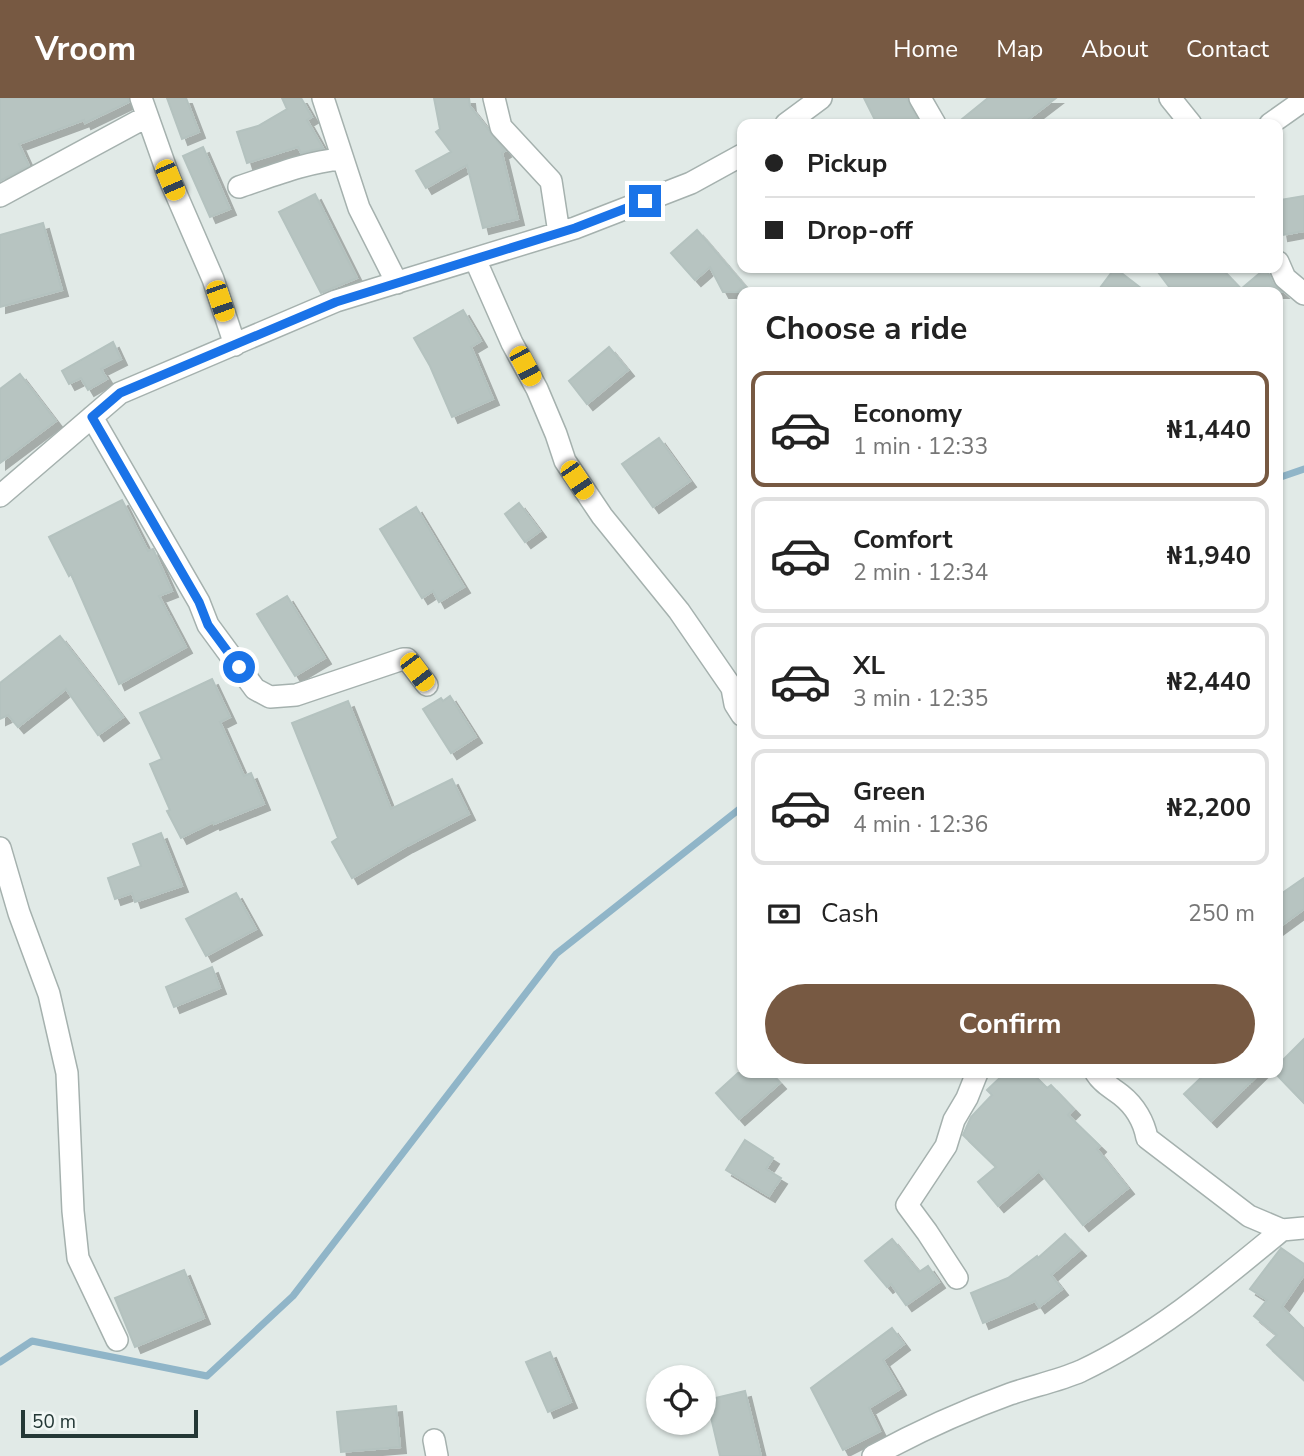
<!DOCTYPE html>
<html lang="en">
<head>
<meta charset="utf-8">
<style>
  body { margin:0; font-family:"Nunito Sans",sans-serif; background:#f2f2f2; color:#222; height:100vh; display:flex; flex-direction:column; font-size:26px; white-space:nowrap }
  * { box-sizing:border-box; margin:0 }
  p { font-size:23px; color:#767676 }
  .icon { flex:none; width:38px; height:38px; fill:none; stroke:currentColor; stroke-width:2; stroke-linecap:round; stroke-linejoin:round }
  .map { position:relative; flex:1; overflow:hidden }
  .details { position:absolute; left:737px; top:189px; width:546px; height:791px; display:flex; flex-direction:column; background:#fff; border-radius:14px; box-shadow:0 2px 5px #0004 }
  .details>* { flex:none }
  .top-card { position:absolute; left:737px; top:21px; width:546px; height:154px; border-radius:14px; box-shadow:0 2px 5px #0004; display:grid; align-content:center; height:154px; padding:0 28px; background:#fff }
  .controls { position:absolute; left:646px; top:1267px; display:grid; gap:14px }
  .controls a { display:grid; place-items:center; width:70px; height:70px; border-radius:50%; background:#fff; box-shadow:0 2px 5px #0004; font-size:35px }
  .scale { position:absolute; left:21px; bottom:18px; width:177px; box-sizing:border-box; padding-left:7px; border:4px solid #243836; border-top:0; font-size:19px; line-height:24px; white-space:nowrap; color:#243836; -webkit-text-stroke:5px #f1f7f5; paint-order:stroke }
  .end { position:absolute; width:32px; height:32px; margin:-16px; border:9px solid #1a73e8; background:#fff; box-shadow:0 0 0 4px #fff }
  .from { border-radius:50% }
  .car { position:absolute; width:21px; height:42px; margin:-21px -10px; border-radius:9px; box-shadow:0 0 5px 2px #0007; background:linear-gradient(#f5c518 24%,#345 0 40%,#f5c518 0 76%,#345 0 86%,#f5c518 0) }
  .top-card b { display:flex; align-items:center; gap:24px; height:66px; font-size:26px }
  .top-card b+b { border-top:2px solid #e0e0e0 }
  .top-card i { width:18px; height:18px; background:#222 }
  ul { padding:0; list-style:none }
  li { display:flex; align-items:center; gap:21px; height:116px; margin:0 14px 10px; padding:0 14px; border:4px solid #e0e0e0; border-radius:14px }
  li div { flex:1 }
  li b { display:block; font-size:26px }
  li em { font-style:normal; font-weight:700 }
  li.current { border-color:#775942 }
  li>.icon { width:63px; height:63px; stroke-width:1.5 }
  h2 { padding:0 28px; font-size:32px; line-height:84px }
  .pay { display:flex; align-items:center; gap:18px; height:77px; padding:0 28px; font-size:26px }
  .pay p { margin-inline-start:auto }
  .primary-button { display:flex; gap:14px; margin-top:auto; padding:14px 28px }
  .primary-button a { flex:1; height:80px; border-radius:42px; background:#775942; color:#fff; font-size:28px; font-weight:700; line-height:80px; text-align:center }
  header { display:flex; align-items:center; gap:42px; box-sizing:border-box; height:98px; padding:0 35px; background:#775942; color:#fff }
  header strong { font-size:33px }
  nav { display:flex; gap:38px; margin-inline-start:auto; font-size:24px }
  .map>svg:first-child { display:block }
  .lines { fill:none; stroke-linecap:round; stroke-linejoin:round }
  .stream { stroke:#90b5c8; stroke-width:7 }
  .building { fill:#b7c4c1; stroke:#b4c2bf; stroke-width:2; filter:url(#shadow) }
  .minor-casing { stroke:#a5b1ae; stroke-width:24 }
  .minor { stroke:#fff; stroke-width:21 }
  .route { stroke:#1a73e8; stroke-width:9 }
</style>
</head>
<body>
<header>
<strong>Vroom</strong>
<nav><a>Home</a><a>Map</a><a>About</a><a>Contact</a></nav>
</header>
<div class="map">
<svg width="1304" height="1358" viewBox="0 0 1304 1358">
  <defs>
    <filter id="shadow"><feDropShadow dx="6" dy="6" stdDeviation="0" flood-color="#0004"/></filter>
  </defs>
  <rect width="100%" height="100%" fill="#e1eae7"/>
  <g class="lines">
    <path class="stream" d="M 1278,380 L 1304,371
      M 0,1264 L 32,1243 L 207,1278 L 293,1198 L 556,856 L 742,709"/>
  </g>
  <path class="building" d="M 0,0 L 128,0 L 129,4 L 85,25 L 84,22 L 19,46 L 29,68 L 0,83 Z
    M 167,0 L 186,0 L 199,34 L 182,41 Z
    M 282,0 L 301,0 L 312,19 L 307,22 L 323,50 L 301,55 L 298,49 L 247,65 L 237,34 L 258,28 L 287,11 Z
    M 434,0 L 469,0 L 470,8 L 505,53 L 502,55 L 518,121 L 483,130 L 467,67 L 426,90 L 416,73 L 451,54 L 436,34 L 440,31 Z
    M 864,0 L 907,0 L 920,26 L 877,26 Z
    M 988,0 L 1056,0 L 1022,26 L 956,26 Z
    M 203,49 L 230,111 L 210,119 L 183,58 Z
    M 315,96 L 357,180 L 321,195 L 279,114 Z
    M 1304,98 L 1304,133 L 1282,137 L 1278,113 L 1278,111 L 1282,110 L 1280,102 Z
    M 43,125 L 62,192 L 0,209 L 0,137 Z
    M 697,132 L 704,140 L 750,194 L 723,194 L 710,169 L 695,182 L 671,155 Z
    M 1115,170 L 1146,194 L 1097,194 Z
    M 1155,170 L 1221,170 L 1241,191 L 1266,170 L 1273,186 L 1282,194 L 1173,194 Z
    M 463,212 L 481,243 L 471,249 L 493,301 L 452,319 L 430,268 L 414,240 Z
    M 113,244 L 121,261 L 101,271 L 107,281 L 88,292 L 81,280 L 69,286 L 62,273 Z
    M 609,249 L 628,272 L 587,306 L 569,283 Z
    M 20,276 L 56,323 L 0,365 L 0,291 Z
    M 659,340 L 690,383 L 653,409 L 622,366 Z
    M 122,402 L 148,453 L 153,451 L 154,453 L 172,493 L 159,498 L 186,549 L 119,586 L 71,476 L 69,478 L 49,439 Z
    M 519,405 L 540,433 L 525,444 L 505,416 Z
    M 416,409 L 464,489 L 439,504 L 433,493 L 422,500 L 380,431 Z
    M 287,498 L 325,560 L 295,578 L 257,516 Z
    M 60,538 L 123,619 L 98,637 L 66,591 L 18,629 L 8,617 L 0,621 L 0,585 Z
    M 212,581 L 230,619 L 220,624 L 244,678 L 251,675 L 264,706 L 214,726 L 213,724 L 181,740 L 167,713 L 170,712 L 150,666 L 162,661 L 140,615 Z
    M 450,598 L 476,639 L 451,655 L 423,611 L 441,600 L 443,603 Z
    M 348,603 L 391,711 L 452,681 L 469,716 L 407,748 L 352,780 L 332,744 L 338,740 L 292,625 Z
    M 161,735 L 182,788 L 135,804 L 132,795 L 115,801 L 108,780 L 141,768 L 133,746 Z
    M 1304,780 L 1304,811 L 1278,830 L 1278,798 Z
    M 236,795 L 256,831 L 206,858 L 186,821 Z
    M 212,869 L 220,890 L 174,909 L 166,889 Z
    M 1304,941 L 1304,1005 L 1275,975 L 1278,975 L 1278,967 Z
    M 738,975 L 771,975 L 780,985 L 739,1021 L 716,995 Z
    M 1005,975 L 1032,975 L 1047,990 L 1051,987 L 1074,1011 L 1068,1017 L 1100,1048 L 1097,1051 L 1128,1090 L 1083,1127 L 1039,1073 L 998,1108 L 978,1084 L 996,1069 L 963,1037 L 971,1019 L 992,997 L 987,992 Z
    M 1206,975 L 1260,975 L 1211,1023 L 1184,996 Z
    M 745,1042 L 773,1060 L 766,1071 L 781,1080 L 769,1098 L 726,1072 Z
    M 1065,1136 L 1080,1152 L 1051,1177 L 1062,1191 L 1039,1209 L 1035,1203 L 983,1225 L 971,1195 L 1008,1180 L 1037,1158 L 1038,1160 Z
    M 892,1141 L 919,1174 L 928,1168 L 939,1184 L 906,1207 L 891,1186 L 887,1189 L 865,1163 Z
    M 1281,1150 L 1304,1166 L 1304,1177 L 1282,1209 L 1304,1231 L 1304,1282 L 1267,1247 L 1277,1237 L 1254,1218 L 1267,1202 L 1250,1191 Z
    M 184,1172 L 204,1220 L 135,1249 L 115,1200 Z
    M 892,1230 L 904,1246 L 883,1262 L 900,1291 L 869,1310 L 880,1333 L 843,1352 L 811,1290 Z
    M 550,1254 L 571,1304 L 548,1314 L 526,1264 Z
    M 745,1293 L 761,1358 L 720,1358 L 707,1302 Z
    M 396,1308 L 400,1349 L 341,1354 L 337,1314 Z"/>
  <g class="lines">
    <defs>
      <path id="minor" d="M 141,0 L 170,82 L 213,181 L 235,247
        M 323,0 L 359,110 L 397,185
        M 494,0 L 501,29 L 551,83 L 559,135
        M 920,0 L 935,26
        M 1170,0 L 1191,26
        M 786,26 L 821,0
        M 1270,26 L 1304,2
        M 239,89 C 272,78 306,64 341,61
        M 0,98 L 146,19
        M 475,161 L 512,245 L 537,291 L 556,336 L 565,363 L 602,418 L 679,513 L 732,590 L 735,606 L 742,617
        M 1278,164 L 1285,180 L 1304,196
        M 92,319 L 199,504 L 208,527 L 255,591 L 270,599 L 296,597 L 403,561 L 407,561 L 427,587
        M 0,398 L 120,295 L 336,203 L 575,130 L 691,85 L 742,57
        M 0,750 L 19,815 L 49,896 L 67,975 L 73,1113 L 78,1160 L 117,1242
        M 1096,975 C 1102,985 1112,990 1121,997 C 1135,1008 1144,1024 1147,1040 L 1249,1118 L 1282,1132 L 1304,1130
        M 957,1180 L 927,1134 L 907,1107 L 946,1048 L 954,1022 L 967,1000 L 977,975
        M 434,1342 L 437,1358
        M 873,1358 C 917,1334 963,1313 1010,1296 C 1033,1288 1058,1283 1081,1273 C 1155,1238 1219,1184 1282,1132"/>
    </defs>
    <use href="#minor" class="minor-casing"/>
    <use href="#minor" class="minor"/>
  </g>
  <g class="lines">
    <path class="route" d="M 239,569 L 208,527 L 199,504 L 92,319 L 120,295 L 336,204 L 575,130 L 645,103"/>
  </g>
</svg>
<div class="controls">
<a><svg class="icon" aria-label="locate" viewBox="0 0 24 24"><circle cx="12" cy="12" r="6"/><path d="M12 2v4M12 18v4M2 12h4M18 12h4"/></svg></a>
</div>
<div class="scale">50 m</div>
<i class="end from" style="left:239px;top:569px"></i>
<i class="end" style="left:645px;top:103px"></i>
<i class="car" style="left:170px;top:82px;rotate:157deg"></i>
<i class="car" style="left:220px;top:203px;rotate:161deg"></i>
<i class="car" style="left:525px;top:268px;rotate:152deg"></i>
<i class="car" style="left:577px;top:382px;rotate:146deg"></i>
<i class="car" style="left:417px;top:574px;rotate:143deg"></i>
<div class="top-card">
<b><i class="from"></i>Pickup</b>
<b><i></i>Drop-off</b>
</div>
<section class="details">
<h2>Choose a ride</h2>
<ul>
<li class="current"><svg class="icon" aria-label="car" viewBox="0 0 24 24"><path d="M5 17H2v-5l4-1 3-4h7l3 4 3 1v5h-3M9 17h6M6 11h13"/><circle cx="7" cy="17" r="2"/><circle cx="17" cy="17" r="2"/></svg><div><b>Economy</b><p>1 min · 12:33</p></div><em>₦1,440</em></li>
<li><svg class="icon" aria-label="car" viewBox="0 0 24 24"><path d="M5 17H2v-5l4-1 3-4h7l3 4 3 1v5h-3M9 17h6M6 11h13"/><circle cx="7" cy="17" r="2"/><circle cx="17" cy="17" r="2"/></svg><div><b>Comfort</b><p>2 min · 12:34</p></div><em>₦1,940</em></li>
<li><svg class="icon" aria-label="car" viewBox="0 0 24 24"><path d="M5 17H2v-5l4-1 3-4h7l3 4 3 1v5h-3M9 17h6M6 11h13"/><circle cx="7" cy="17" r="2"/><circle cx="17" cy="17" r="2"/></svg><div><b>XL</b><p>3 min · 12:35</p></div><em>₦2,440</em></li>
<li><svg class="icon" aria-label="car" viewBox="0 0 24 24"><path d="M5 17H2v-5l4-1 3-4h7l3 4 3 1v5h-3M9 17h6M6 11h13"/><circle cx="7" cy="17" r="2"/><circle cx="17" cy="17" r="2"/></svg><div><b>Green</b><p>4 min · 12:36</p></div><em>₦2,200</em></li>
</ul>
<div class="pay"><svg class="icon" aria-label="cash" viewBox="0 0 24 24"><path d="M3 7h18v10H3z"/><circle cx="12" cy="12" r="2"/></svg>Cash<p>250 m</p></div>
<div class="primary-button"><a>Confirm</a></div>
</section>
</div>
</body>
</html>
